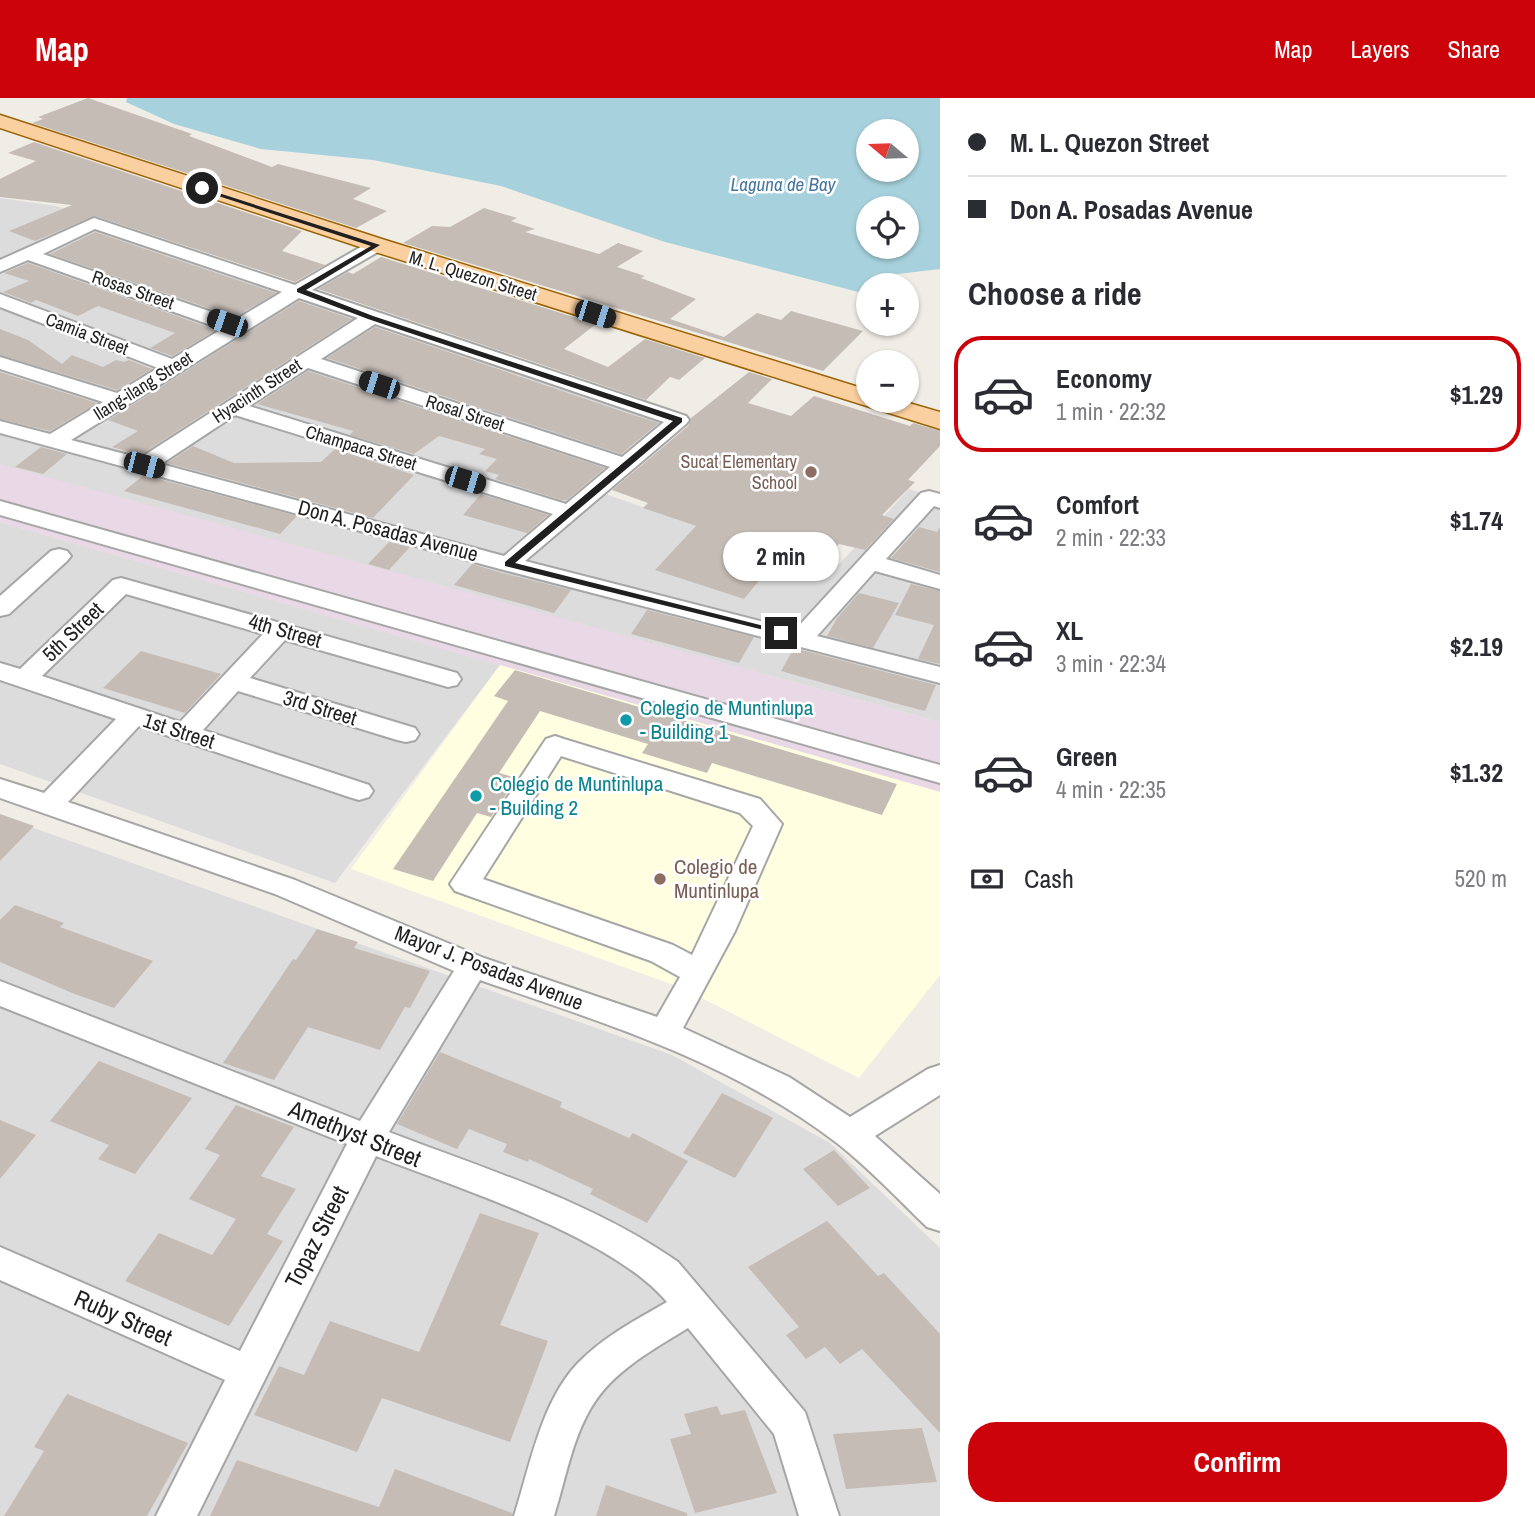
<!DOCTYPE html>
<html lang="en">
<head>
<meta charset="utf-8">
<style>
  body { margin:0; font-family:"Archivo Narrow",sans-serif; background:#f2f2f3; color:#2b2b33; height:100vh; display:flex; flex-direction:column; font-size:26px; white-space:nowrap }
  * { box-sizing:border-box; margin:0 }
  p { font-size:23px; color:#7c7c81 }
  .icon { flex:none; width:38px; height:38px; fill:none; stroke:currentColor; stroke-width:2; stroke-linecap:round; stroke-linejoin:round }
  .map { position:relative; flex:1; overflow:hidden }
  .details { display:flex; flex-direction:column; background:#fff; width:595px }
  .details>* { flex:none }
  .hud { display:grid; align-content:center; height:154px; padding:0 28px; background:#fff }
  .needle { width:46px; rotate:289deg }
  .controls { position:absolute; left:856px; top:21px; display:grid; gap:14px }
  .controls a { display:grid; place-items:center; width:63px; height:63px; border-radius:50%; background:#fff; box-shadow:0 2px 5px #0004; font-size:35px }
  .end { position:absolute; width:32px; height:32px; margin:-16px; border:9px solid #1f1f1f; background:#fff; box-shadow:0 0 0 4px #fff }
  .from { border-radius:50% }
  .bubble { position:absolute; height:49px; border-radius:24px; background:#fff; box-shadow:0 2px 5px #0004; font-size:23px; font-weight:800; line-height:49px; text-align:center }
  .car { position:absolute; width:21px; height:42px; margin:-21px -10px; border-radius:9px; box-shadow:0 0 5px 2px #0007; background:linear-gradient(#222 24%,#8ab4d8 0 40%,#222 0 76%,#8ab4d8 0 86%,#222 0) }
  .hud b { display:flex; align-items:center; gap:24px; height:66px; font-size:26px }
  .hud b+b { border-top:2px solid #e1e1e2 }
  .hud i { width:18px; height:18px; background:#2b2b33 }
  ul { padding:0; list-style:none }
  li { display:flex; align-items:center; gap:21px; height:116px; margin:0 14px 10px; padding:0 14px; border:4px solid transparent; border-radius:28px }
  li div { flex:1 }
  li b { display:block; font-size:26px }
  li em { font-style:normal; font-weight:800 }
  li.current { border-color:#cc030a }
  li>.icon { width:63px; height:63px; stroke-width:1.5 }
  h2 { padding:0 28px; font-size:32px; line-height:84px }
  .pay { display:flex; align-items:center; gap:18px; height:77px; padding:0 28px; font-size:26px }
  .pay p { margin-inline-start:auto }
  .cta { display:flex; gap:14px; margin-top:auto; padding:14px 28px }
  .cta a { flex:1; height:80px; border-radius:28px; background:#cc030a; color:#fff; font-size:28px; font-weight:800; line-height:80px; text-align:center }
  header { display:flex; align-items:center; gap:42px; box-sizing:border-box; height:98px; padding:0 35px; background:#cc030a; color:#fff }
  header strong { font-size:33px }
  nav { display:flex; gap:38px; margin-inline-start:auto; font-size:24px }
  main { display:flex; flex:1; min-height:0 }
  .map>svg:first-child { display:block }
  .residential { fill:#dddcdc }
  .industrial { fill:#e9d8e6 }
  .education { fill:#fffee0 }
  .water { fill:#a7d2dd; fill-rule:evenodd }
  .building { fill:#c5bcb5 }
  .lines { fill:none; stroke-linecap:round; stroke-linejoin:round }
  .minor-casing { stroke:#a6a6a6; stroke-width:4 }
  .major-casing { stroke:#996202; stroke-width:3 }
  .minor { fill:#fff; fill-rule:evenodd }
  .major { fill:#fbd0a0; fill-rule:evenodd }
  .route { fill:#1f1f1f }
  .education-dot { fill:#8d6e63; stroke:#fff; stroke-width:2.5 }
  .culture-dot { fill:#0f9aa8; stroke:#fff; stroke-width:2.5 }
  .labels { text-anchor:middle; stroke-width:5; stroke-linejoin:round; paint-order:stroke }
  .far-street-label { font-size:18px; fill:#1f1f1f; stroke:#fff }
  .far-education-label { font-size:18px; fill:#785e54; stroke:#fff; text-anchor:end }
  .far-water-label { font-size:19px; font-style:italic; fill:#46769e; stroke:#fff }
  .street-label { font-size:21px; fill:#1f1f1f; stroke:#fff }
  .culture-label { font-size:21px; fill:#0d838f; stroke:#fff; text-anchor:start }
  .education-label { font-size:21px; fill:#785e54; stroke:#fff; text-anchor:start }
  .near-street-label { font-size:24px; fill:#1f1f1f; stroke:#fff }
</style>
</head>
<body>
<header>
<strong>Map</strong>
<nav><a>Map</a><a>Layers</a><a>Share</a></nav>
</header>
<main>
<div class="map">
<svg width="940" height="1418" viewBox="0 0 940 1418">
  <rect width="100%" height="100%" fill="#f0ece6"/>
  <path class="residential" d="M 0,100 L 56,108 L 691,320 L 600,394 L 830,476 L 909,391 L 940,401 L 940,624 L 0,367 Z
    M 0,424 L 500,567 L 335,785 L 0,666 Z
    M 0,718 L 672,957 L 830,1045 L 940,1150 L 940,1418 L 0,1418 Z"/>
  <path class="industrial" d="M 0,366 L 940,624 L 940,694 L 0,424 Z"/>
  <path class="education" d="M 500,567 L 940,694 L 940,877 L 859,980 L 682,890 L 351,771 Z"/>
  <path class="water" d="M 127,0 L 940,0 L 940,171 L 881,178 L 873,187 L 868,187 L 866,196 L 665,144 L 501,88 L 373,62 L 261,51 L 174,26 L 126,4 ZM 868,33 L 906,33 L 906,72 L 868,72 ZM 868,110 L 906,110 L 906,149 L 868,149 Z"/>
  <path class="building" d="M 88,0 L 192,36 L 189,38 L 272,69 L 278,66 L 371,90 L 353,101 L 387,113 L 356,130 L 32,25 L 43,21 L 38,19 Z
    M 34,44 L 302,133 L 282,153 L 325,167 L 295,184 L 95,118 L 35,143 L 9,133 L 72,107 L 0,99 L 0,81 L 36,63 L 8,55 Z
    M 484,110 L 517,120 L 511,123 L 535,131 L 525,134 L 599,156 L 618,145 L 643,153 L 617,169 L 645,178 L 641,180 L 696,201 L 670,221 L 724,239 L 757,215 L 781,222 L 791,213 L 863,233 L 823,273 L 403,145 L 432,128 L 450,129 Z
    M 95,134 L 276,195 L 235,219 L 50,156 Z
    M 381,159 L 596,226 L 564,251 L 608,269 L 645,241 L 705,260 L 679,282 L 670,279 L 646,302 L 318,191 L 348,174 L 353,176 Z
    M 28,165 L 216,232 L 172,258 L 150,250 L 175,235 L 98,208 L 78,218 L 36,202 L 31,205 L 3,194 L 29,183 L 4,175 Z
    M 299,203 L 352,221 L 140,357 L 112,349 L 138,333 L 108,322 Z
    M 375,229 L 630,316 L 659,325 L 621,356 L 327,260 Z
    M 0,231 L 28,242 L 62,266 L 72,257 L 103,269 L 116,262 L 124,264 L 129,262 L 152,271 L 117,292 L 0,257 Z
    M 308,273 L 605,370 L 567,402 L 561,402 L 495,381 L 499,377 L 485,373 L 497,361 L 479,356 L 485,351 L 439,338 L 414,356 L 350,337 L 353,333 L 257,306 Z
    M 0,274 L 97,305 L 50,333 L 0,321 Z
    M 749,274 L 772,281 L 748,305 L 791,318 L 814,298 L 910,328 L 913,325 L 940,333 L 940,348 L 908,382 L 915,384 L 882,417 L 894,421 L 865,452 L 839,446 L 819,468 L 782,455 L 744,501 L 655,472 L 696,428 L 643,410 L 648,405 L 612,392 L 688,328 L 691,320 Z
    M 193,348 L 234,365 L 321,364 L 335,351 L 414,377 L 373,420 L 167,365 Z
    M 41,349 L 67,356 L 43,376 L 15,369 Z
    M 144,377 L 297,418 L 280,436 L 124,393 Z
    M 481,396 L 548,417 L 527,435 L 463,417 Z
    M 919,429 L 937,434 L 940,429 L 940,474 L 891,460 Z
    M 389,444 L 410,449 L 389,472 L 368,466 Z
    M 472,466 L 499,474 L 571,492 L 554,515 L 454,487 Z
    M 911,486 L 940,493 L 940,566 L 918,561 L 934,527 L 895,517 Z
    M 859,495 L 899,505 L 873,550 L 827,538 L 837,520 Z
    M 647,512 L 754,539 L 739,565 L 631,536 Z
    M 794,550 L 936,587 L 925,613 L 898,606 L 781,573 Z
    M 141,553 L 221,576 L 185,615 L 103,590 Z
    M 515,572 L 897,686 L 882,717 L 712,665 L 707,675 L 642,655 L 648,646 L 540,613 L 499,675 L 517,680 L 491,719 L 477,715 L 433,783 L 393,771 L 508,603 L 494,598 Z
    M 0,716 L 34,728 L 0,763 Z
    M 15,807 L 64,825 L 60,829 L 153,863 L 114,910 L 72,895 L 0,864 L 0,822 Z
    M 317,831 L 358,844 L 354,850 L 430,873 L 410,910 L 405,909 L 380,952 L 308,929 L 274,982 L 223,965 L 293,861 L 296,862 Z
    M 440,954 L 562,1004 L 560,1009 L 629,1040 L 633,1035 L 688,1063 L 647,1125 L 590,1096 L 593,1091 L 529,1061 L 528,1064 L 503,1054 L 507,1046 L 469,1031 L 457,1051 L 397,1026 Z
    M 99,963 L 192,1000 L 135,1076 L 98,1061 L 109,1047 L 50,1023 Z
    M 722,995 L 773,1020 L 735,1080 L 683,1055 Z
    M 236,1007 L 294,1029 L 261,1078 L 296,1091 L 267,1136 L 283,1143 L 229,1228 L 125,1183 L 159,1135 L 212,1157 L 236,1121 L 189,1101 L 220,1057 L 205,1051 Z
    M 0,1022 L 36,1037 L 0,1081 Z
    M 834,1052 L 870,1090 L 838,1108 L 803,1071 Z
    M 480,1115 L 539,1135 L 500,1227 L 548,1243 L 510,1344 L 382,1300 L 357,1354 L 254,1317 L 279,1268 L 304,1277 L 330,1223 L 419,1254 Z
    M 827,1123 L 878,1178 L 884,1175 L 940,1236 L 940,1335 L 862,1251 L 840,1266 L 825,1249 L 806,1261 L 786,1237 L 799,1229 L 748,1169 Z
    M 67,1296 L 188,1345 L 147,1418 L 4,1418 L 44,1353 L 34,1349 Z
    M 717,1308 L 721,1317 L 745,1312 L 777,1395 L 695,1415 L 670,1341 L 691,1336 L 684,1316 Z
    M 922,1330 L 937,1384 L 846,1391 L 833,1336 Z
    M 237,1362 L 379,1409 L 395,1371 L 512,1415 L 512,1418 L 210,1418 Z
    M 606,1387 L 687,1415 L 687,1418 L 596,1418 Z"/>
  <g class="lines">
    <defs>
      <path id="minor" d="M 94,120 L 295,187 L 371,143 L 383,143 L 386,147 L 383,151 L 312,192 L 686,318 L 689,322 L 686,326 L 525,463 L 795,532 L 921,395 L 929,393 L 940,396 L 940,410 L 934,408 L 886,461 L 940,477 L 940,491 L 875,473 L 817,538 L 940,569 L 940,585 L 500,471 L 0,335 L 0,323 L 50,336 L 103,304 L 0,271 L 0,259 L 117,295 L 158,270 L 0,209 L 0,196 L 172,261 L 222,231 L 28,162 L 0,174 L 0,162 ZM 95,131 L 282,194 L 235,222 L 43,156 ZM 299,200 L 358,220 L 140,360 L 71,342 ZM 375,226 L 664,324 L 622,359 L 321,261 ZM 308,270 L 610,369 L 566,406 L 249,308 ZM 235,317 L 553,416 L 504,458 L 161,366 Z
        M 0,403 L 940,667 L 940,685 L 0,417 Z
        M 59,451 L 67,453 L 71,458 L 67,463 L 9,516 L 0,518 L 0,498 L 51,453 Z
        M 121,480 L 457,575 L 461,581 L 457,587 L 448,589 L 285,542 L 250,580 L 415,630 L 419,636 L 415,642 L 406,644 L 397,642 L 238,593 L 203,632 L 369,687 L 373,693 L 369,699 L 359,702 L 349,699 L 139,628 L 68,704 L 295,782 L 484,860 L 657,919 L 680,879 L 651,863 L 455,793 L 450,786 L 546,641 L 555,638 L 564,641 L 760,701 L 782,726 L 735,833 L 683,930 L 789,979 L 850,1019 L 928,971 L 940,967 L 940,997 L 875,1038 L 940,1096 L 940,1133 L 927,1129 C 898,1101 869,1070 837,1045 C 732,964 604,925 480,882 L 389,1034 C 487,1072 591,1103 678,1164 L 805,1314 L 839,1418 L 799,1418 L 774,1336 L 688,1230 C 656,1250 618,1270 596,1302 C 573,1335 566,1380 554,1418 L 514,1418 C 530,1368 541,1304 578,1265 C 603,1239 636,1222 667,1204 C 612,1138 457,1090 376,1058 L 197,1418 L 156,1418 L 225,1282 L 0,1182 L 0,1149 L 240,1253 L 347,1046 L 0,908 L 0,883 L 360,1023 L 454,873 L 275,796 L 0,700 L 0,681 L 44,695 L 116,621 L 0,582 L 0,565 L 20,571 L 113,482 ZM 126,496 L 263,536 L 180,624 L 42,578 ZM 561,658 L 740,715 L 753,728 L 692,857 L 673,847 L 483,781 Z"/>
      <path id="major" d="M 0,17 L 385,142 L 868,292 L 868,303 L 902,303 L 940,314 L 940,331 L 369,152 L 0,30 Z"/>
    </defs>
    <use href="#minor" class="minor-casing"/>
    <use href="#major" class="major-casing"/>
    <use href="#minor" class="minor"/>
    <use href="#major" class="major"/>
  </g>
  <path class="route" d="M 200,89 L 380,147 L 306,192 L 373,218 L 682,320 L 682,324 L 515,465 L 784,533 L 784,537 L 505,468 L 505,464 L 673,323 L 368,221 L 297,194 L 297,191 L 371,148 L 200,92 Z"/>
  <g class="education-dot">
    <circle cx="811" cy="374" r="7"/>
    <circle cx="660" cy="781" r="7"/>
  </g>
  <g class="culture-dot">
    <circle cx="626" cy="622" r="7"/>
    <circle cx="476" cy="698" r="7"/>
  </g>
  <g class="labels">
    <g class="far-street-label">
      <text transform="translate(473 178) rotate(17)" y="6">M. L. Quezon Street</text>
      <text transform="translate(133 192) rotate(19)" y="6">Rosas Street</text>
      <text transform="translate(87 236) rotate(21)" y="6">Camia Street</text>
      <text transform="translate(143 288) rotate(-32)" y="6">Ilang-ilang Street</text>
      <text transform="translate(257 293) rotate(-33)" y="6">Hyacinth Street</text>
      <text transform="translate(465 315) rotate(18)" y="6">Rosal Street</text>
      <text transform="translate(361 350) rotate(17)" y="6">Champaca Street</text>
    </g>
    <g class="far-education-label">
      <text x="797" y="370">Sucat Elementary<tspan x="797" dy="21">School</tspan></text>
    </g>
    <g class="far-water-label">
      <text x="783" y="93">Laguna de Bay</text>
    </g>
    <g class="street-label">
      <text transform="translate(388 433) rotate(15)" y="7">Don A. Posadas Avenue</text>
      <text transform="translate(285 533) rotate(16)" y="7">4th Street</text>
      <text transform="translate(73 534) rotate(-44)" y="7">5th Street</text>
      <text transform="translate(320 610) rotate(17)" y="7">3rd Street</text>
      <text transform="translate(179 633) rotate(18)" y="7">1st Street</text>
      <text transform="translate(489 870) rotate(21)" y="7">Mayor J. Posadas Avenue</text>
    </g>
    <g class="culture-label">
      <text x="640" y="617">Colegio de Muntinlupa<tspan x="640" dy="24">- Building 1</tspan></text>
      <text x="490" y="693">Colegio de Muntinlupa<tspan x="490" dy="24">- Building 2</tspan></text>
    </g>
    <g class="education-label">
      <text x="674" y="776">Colegio de<tspan x="674" dy="24">Muntinlupa</tspan></text>
    </g>
    <g class="near-street-label">
      <text transform="translate(355 1036) rotate(22)" y="8">Amethyst Street</text>
      <text transform="translate(317 1139) rotate(-63)" y="8">Topaz Street</text>
      <text transform="translate(123 1220) rotate(24)" y="8">Ruby Street</text>
    </g>
  </g>
</svg>
<div class="controls">
<a><svg class="needle" viewBox="-14 -14 28 28"><path d="M0-13l5 13h-10z" fill="#e53935"/><path d="M0 13l5-13h-10z" fill="#7c7c81"/></svg></a>
<a><svg class="icon" aria-label="locate" viewBox="0 0 24 24"><circle cx="12" cy="12" r="6"/><path d="M12 2v4M12 18v4M2 12h4M18 12h4"/></svg></a>
<a>+</a>
<a>−</a>
</div>
<i class="end from" style="left:202px;top:90px"></i>
<i class="end" style="left:781px;top:535px"></i>
<div class="bubble" style="left:723px;top:434px;width:116px">2 min</div>
<i class="car" style="left:595px;top:216px;rotate:108deg"></i>
<i class="car" style="left:227px;top:225px;rotate:289deg"></i>
<i class="car" style="left:379px;top:287px;rotate:288deg"></i>
<i class="car" style="left:144px;top:367px;rotate:105deg"></i>
<i class="car" style="left:465px;top:382px;rotate:107deg"></i>
</div>
<section class="details">
<div class="hud">
<b><i class="from"></i>M. L. Quezon Street</b>
<b><i></i>Don A. Posadas Avenue</b>
</div>
<h2>Choose a ride</h2>
<ul>
<li class="current"><svg class="icon" aria-label="car" viewBox="0 0 24 24"><path d="M5 17H2v-5l4-1 3-4h7l3 4 3 1v5h-3M9 17h6M6 11h13"/><circle cx="7" cy="17" r="2"/><circle cx="17" cy="17" r="2"/></svg><div><b>Economy</b><p>1 min · 22:32</p></div><em>$1.29</em></li>
<li><svg class="icon" aria-label="car" viewBox="0 0 24 24"><path d="M5 17H2v-5l4-1 3-4h7l3 4 3 1v5h-3M9 17h6M6 11h13"/><circle cx="7" cy="17" r="2"/><circle cx="17" cy="17" r="2"/></svg><div><b>Comfort</b><p>2 min · 22:33</p></div><em>$1.74</em></li>
<li><svg class="icon" aria-label="car" viewBox="0 0 24 24"><path d="M5 17H2v-5l4-1 3-4h7l3 4 3 1v5h-3M9 17h6M6 11h13"/><circle cx="7" cy="17" r="2"/><circle cx="17" cy="17" r="2"/></svg><div><b>XL</b><p>3 min · 22:34</p></div><em>$2.19</em></li>
<li><svg class="icon" aria-label="car" viewBox="0 0 24 24"><path d="M5 17H2v-5l4-1 3-4h7l3 4 3 1v5h-3M9 17h6M6 11h13"/><circle cx="7" cy="17" r="2"/><circle cx="17" cy="17" r="2"/></svg><div><b>Green</b><p>4 min · 22:35</p></div><em>$1.32</em></li>
</ul>
<div class="pay"><svg class="icon" aria-label="cash" viewBox="0 0 24 24"><path d="M3 7h18v10H3z"/><circle cx="12" cy="12" r="2"/></svg>Cash<p>520 m</p></div>
<div class="cta"><a>Confirm</a></div>
</section>
</main>
</body>
</html>
